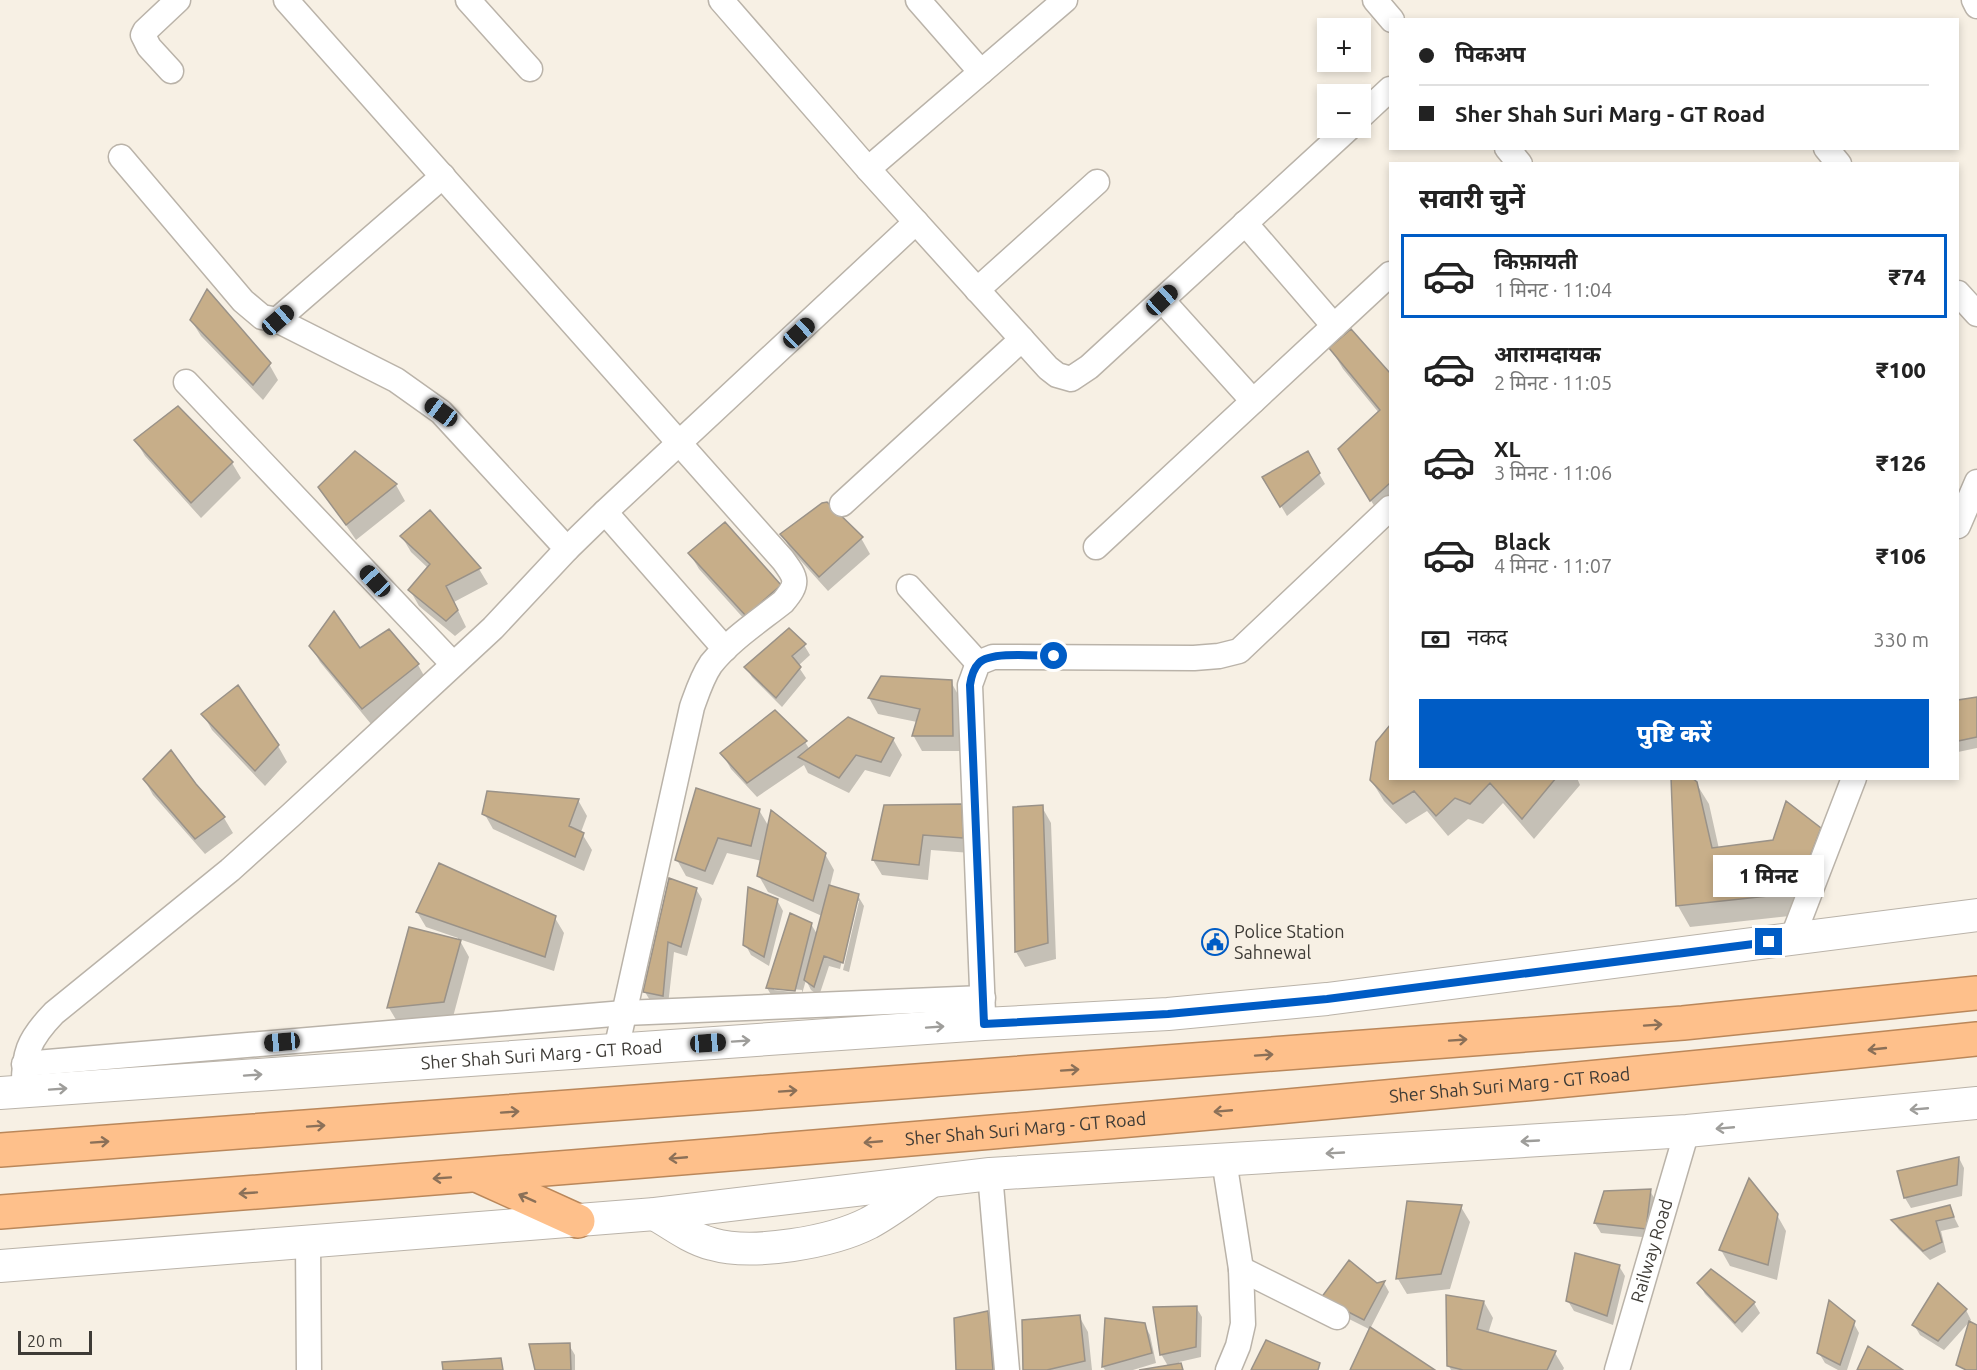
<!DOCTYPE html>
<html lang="hi">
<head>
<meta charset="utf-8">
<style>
  body { margin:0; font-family:Ubuntu,"Noto Sans Devanagari",sans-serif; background:#f2f2f2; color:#222; height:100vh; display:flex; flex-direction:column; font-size:22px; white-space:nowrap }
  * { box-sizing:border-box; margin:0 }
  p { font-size:20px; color:#767676 }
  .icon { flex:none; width:33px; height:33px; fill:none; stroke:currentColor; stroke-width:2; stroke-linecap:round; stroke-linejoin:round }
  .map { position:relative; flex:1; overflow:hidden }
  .drawer { position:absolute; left:1389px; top:162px; width:570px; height:618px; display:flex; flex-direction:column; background:#fff; border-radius:0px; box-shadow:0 3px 9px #0003 }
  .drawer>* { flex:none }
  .hud { position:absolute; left:1389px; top:18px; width:570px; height:132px; border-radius:0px; box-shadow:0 3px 9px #0003; display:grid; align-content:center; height:132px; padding:0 30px; background:#fff }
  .controls { position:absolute; left:1317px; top:18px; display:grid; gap:12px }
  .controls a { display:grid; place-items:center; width:54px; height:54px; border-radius:0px; background:#fff; box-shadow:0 3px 9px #0003; font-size:30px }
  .scale { position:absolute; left:18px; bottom:15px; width:74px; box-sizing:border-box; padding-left:6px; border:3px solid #3e3b36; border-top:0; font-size:16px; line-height:21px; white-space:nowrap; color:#3e3b36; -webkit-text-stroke:4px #f7f0e4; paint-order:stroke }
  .end { position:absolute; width:27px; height:27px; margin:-14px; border:8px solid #005cc5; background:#fff; box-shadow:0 0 0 3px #fff }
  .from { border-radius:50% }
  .bubble { position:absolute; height:42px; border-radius:0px; background:#fff; box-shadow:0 3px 9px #0003; font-size:20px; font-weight:800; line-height:42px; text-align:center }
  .car { position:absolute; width:18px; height:36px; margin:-18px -9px; border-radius:8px; box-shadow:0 0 4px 2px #0007; background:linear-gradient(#222 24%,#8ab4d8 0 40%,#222 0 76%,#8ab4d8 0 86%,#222 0) }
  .hud b { display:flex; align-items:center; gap:21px; height:57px; font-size:22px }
  .hud b+b { border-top:2px solid #e0e0e0 }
  .hud i { width:15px; height:15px; background:#222 }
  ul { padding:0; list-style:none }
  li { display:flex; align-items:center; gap:18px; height:84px; margin:0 12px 9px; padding:0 18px; border:3px solid transparent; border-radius:0px }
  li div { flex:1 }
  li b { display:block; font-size:22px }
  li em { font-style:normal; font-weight:800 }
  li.selected { border-color:#005cc5 }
  li>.icon { width:54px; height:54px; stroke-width:1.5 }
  h2 { padding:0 30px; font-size:27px; line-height:72px }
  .pay { display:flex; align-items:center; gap:15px; height:66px; padding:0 30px; font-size:22px }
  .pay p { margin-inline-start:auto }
  .button { display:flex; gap:12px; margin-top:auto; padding:12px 30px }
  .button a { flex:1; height:69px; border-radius:0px; background:#005cc5; color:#fff; font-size:24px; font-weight:800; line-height:69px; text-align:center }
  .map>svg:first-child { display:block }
  .shadow { fill:#0003; fill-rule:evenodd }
  .building { fill:#c7ae89; stroke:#9a9288; stroke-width:1.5 }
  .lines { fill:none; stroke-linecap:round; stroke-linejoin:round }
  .minor-casing { stroke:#bab3a9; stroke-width:27 }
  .tertiary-casing { stroke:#bab3a9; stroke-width:34 }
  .trunk-casing { stroke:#ba875a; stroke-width:36 }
  .minor { stroke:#fff; stroke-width:24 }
  .tertiary { stroke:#fff; stroke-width:32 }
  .trunk { stroke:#fec08b; stroke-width:33 }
  .oneway { stroke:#8b7058 }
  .oneway2 { stroke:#9e9d9a }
  .route { stroke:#005cc5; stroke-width:8 }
  .labels { text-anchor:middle; stroke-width:5; stroke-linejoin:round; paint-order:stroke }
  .poi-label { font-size:18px; fill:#3e3b36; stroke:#f7f0e4; text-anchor:start }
  .street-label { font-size:18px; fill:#3e3b36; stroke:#f7f0e4 }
</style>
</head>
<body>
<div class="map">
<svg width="1977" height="1370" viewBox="0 0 1977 1370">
  <rect width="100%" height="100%" fill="#f7f0e4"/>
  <path class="shadow" d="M 191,320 L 269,364 L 278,380 L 263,400 L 201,336 Z
    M 1351,331 L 1390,375 L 1390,514 L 1383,520 L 1352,470 L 1379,413 L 1343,369 L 1331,349 Z
    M 136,441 L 232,463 L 241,478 L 201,518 L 145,456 Z
    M 355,453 L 396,485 L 405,501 L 356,540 L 320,487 Z
    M 1307,453 L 1325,484 L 1287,516 L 1264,477 Z
    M 430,512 L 479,569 L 488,584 L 454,602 L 466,627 L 455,636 L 419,606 L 410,590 L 428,568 L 411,552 L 402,537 Z
    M 725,524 L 780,586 L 755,631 L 699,569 L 690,554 Z
    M 782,535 L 861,538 L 870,554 L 828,591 L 791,550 Z
    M 388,631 L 418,665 L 427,681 L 371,724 L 320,662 L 311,646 L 360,650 Z
    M 804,645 L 810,655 L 798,666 L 806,678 L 782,707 L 752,677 L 746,667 Z
    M 881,678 L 951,682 L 960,698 L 961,751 L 922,751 L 913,735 L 917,722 L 878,714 L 869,698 Z
    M 1977,698 L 1977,748 L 1958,752 L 1958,701 Z
    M 203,714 L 278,746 L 287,762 L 265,786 L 212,730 Z
    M 848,719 L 893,739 L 902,755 L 890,777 L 865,770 L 849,793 L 808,773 L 804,765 L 757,797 L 731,769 L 722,753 L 805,742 L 810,750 Z
    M 1390,727 L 1390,778 L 1577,778 L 1580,785 L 1534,839 L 1503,803 L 1483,824 L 1468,819 L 1448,836 L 1427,811 L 1406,824 L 1384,801 L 1371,780 L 1377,742 Z
    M 144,779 L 195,785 L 224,818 L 233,833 L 205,854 L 153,795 Z
    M 1696,783 L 1709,804 L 1719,849 L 1774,842 L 1819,829 L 1832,850 L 1808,914 L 1690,927 L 1678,906 Z
    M 578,800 L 587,816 L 581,832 L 592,850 L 584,871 L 493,829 L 484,813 Z
    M 961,805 L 970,821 L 971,853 L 931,850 L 928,880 L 882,875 L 873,860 Z
    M 1042,807 L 1051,823 L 1056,959 L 1025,967 L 1016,952 L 1015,808 Z
    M 759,810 L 769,827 L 825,854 L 834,870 L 830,886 L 858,896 L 864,906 L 849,972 L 843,970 L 859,901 L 856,901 L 840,969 L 829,966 L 819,996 L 811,990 L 806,980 L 800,1001 L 773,998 L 767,988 L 811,924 L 817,934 L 822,916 L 768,892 L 759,876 L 762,861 L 727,853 L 713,885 L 686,876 L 677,860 ZM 774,987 L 802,990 L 802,993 L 774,990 Z
    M 670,880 L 696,889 L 702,899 L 687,956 L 674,952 L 668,1005 L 651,1002 L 645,992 Z
    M 777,900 L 783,911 L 769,966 L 751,955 L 745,944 Z
    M 417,912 L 555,918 L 564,933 L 554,971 L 459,939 L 469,957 L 453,1017 L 398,1023 L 389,1008 L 410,929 L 458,941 L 458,938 L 426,927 Z
    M 1959,1158 L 1964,1168 L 1962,1196 L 1911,1208 L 1905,1198 Z
    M 1650,1191 L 1656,1201 L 1652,1238 L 1601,1233 L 1595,1223 Z
    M 1409,1202 L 1461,1207 L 1470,1222 L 1450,1289 L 1407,1294 L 1398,1279 Z
    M 1949,1207 L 1959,1227 L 1941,1231 L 1946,1252 L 1930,1260 L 1899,1230 L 1893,1221 Z
    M 1777,1215 L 1786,1231 L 1777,1280 L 1730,1266 L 1721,1250 Z
    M 1619,1266 L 1625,1276 L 1613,1325 L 1574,1311 L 1568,1301 Z
    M 1384,1283 L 1389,1292 L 1370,1329 L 1433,1370 L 1351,1370 L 1371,1330 L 1329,1309 Z
    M 1699,1283 L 1754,1303 L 1760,1313 L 1742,1333 L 1705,1294 Z
    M 1484,1302 L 1493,1318 L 1488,1334 L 1555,1353 L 1564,1368 L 1563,1370 L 1451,1370 L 1449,1366 Z
    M 1196,1307 L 1202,1317 L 1201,1357 L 1179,1362 L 1183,1370 L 1148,1370 L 1168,1366 L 1161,1354 Z
    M 1966,1310 L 1971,1320 L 1944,1350 L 1920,1335 L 1914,1325 Z
    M 987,1312 L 996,1328 L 1000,1370 L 958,1370 Z
    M 1079,1316 L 1088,1332 L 1092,1370 L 1025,1370 Z
    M 1106,1319 L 1144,1324 L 1150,1335 L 1156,1363 L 1133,1370 L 1105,1370 L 1103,1367 Z
    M 1853,1322 L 1859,1333 L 1847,1370 L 1838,1370 L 1825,1363 L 1819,1353 Z
    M 569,1345 L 575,1355 L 575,1370 L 537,1370 Z"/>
  <path class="building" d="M 207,289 L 271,363 L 253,385 L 190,320 Z
    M 1351,329 L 1390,373 L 1390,483 L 1370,501 L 1338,449 L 1380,410 L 1329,348 Z
    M 178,406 L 233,462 L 191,503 L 134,440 Z
    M 355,451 L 397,484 L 346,525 L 318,487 Z
    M 1308,451 L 1320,473 L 1280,507 L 1262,477 Z
    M 827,502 L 863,537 L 819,577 L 780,534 L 822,503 Z
    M 430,510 L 481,568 L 446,586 L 458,610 L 446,621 L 408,590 L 430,564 L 400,536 Z
    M 725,522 L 781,585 L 746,616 L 688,553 Z
    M 334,611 L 360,648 L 389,629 L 419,664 L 362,709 L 309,646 Z
    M 789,628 L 806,644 L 792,656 L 801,667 L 776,698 L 744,667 Z
    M 881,676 L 952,680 L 953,736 L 912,736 L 920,709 L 868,698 Z
    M 238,685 L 279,745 L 255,771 L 201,714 Z
    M 1977,697 L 1977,737 L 1958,741 L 1958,700 Z
    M 775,710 L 807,741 L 747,783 L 720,753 Z
    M 848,717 L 894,738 L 881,762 L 856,755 L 839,778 L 798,757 Z
    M 1390,725 L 1390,778 L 1556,778 L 1522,819 L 1490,783 L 1470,804 L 1455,798 L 1436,816 L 1414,791 L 1393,804 L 1370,780 L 1376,742 Z
    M 171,750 L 196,784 L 225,817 L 195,839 L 143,779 Z
    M 1671,778 L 1692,778 L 1697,782 L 1712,848 L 1773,840 L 1786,801 L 1821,828 L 1796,893 L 1676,906 Z
    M 696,788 L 760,809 L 751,846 L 718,838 L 705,871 L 675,860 Z
    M 487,791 L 579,799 L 569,826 L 584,833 L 575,857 L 482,814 Z
    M 962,804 L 963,838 L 923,835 L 919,865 L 872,860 L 884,805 Z
    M 1043,805 L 1048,943 L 1015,952 L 1013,807 Z
    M 771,810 L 826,853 L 813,901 L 757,876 Z
    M 439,863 L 556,916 L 545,957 L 416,912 Z
    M 669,878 L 697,888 L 681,947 L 668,942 L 663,996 L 643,992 Z
    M 829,885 L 859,894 L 843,963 L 824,956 L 814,987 L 804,980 Z
    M 748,887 L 778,899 L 764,957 L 743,945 Z
    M 790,913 L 812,923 L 795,991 L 766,988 Z
    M 409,927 L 461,940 L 444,1002 L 387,1008 Z
    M 1959,1157 L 1957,1185 L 1904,1198 L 1897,1171 Z
    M 1749,1178 L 1778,1214 L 1768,1265 L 1719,1250 Z
    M 1651,1189 L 1646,1229 L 1594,1223 L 1604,1191 Z
    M 1407,1201 L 1462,1205 L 1441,1274 L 1396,1279 Z
    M 1950,1205 L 1954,1217 L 1936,1221 L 1942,1242 L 1923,1251 L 1891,1220 Z
    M 1575,1253 L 1620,1265 L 1607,1316 L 1566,1301 Z
    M 1349,1260 L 1377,1283 L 1385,1281 L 1364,1320 L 1321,1298 Z
    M 1711,1269 L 1755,1302 L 1735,1323 L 1697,1283 Z
    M 1938,1283 L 1967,1309 L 1938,1341 L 1912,1325 Z
    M 1446,1295 L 1484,1301 L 1477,1329 L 1556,1351 L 1547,1370 L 1463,1370 L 1447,1366 Z
    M 1829,1300 L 1855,1321 L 1840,1365 L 1817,1353 Z
    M 1197,1306 L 1196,1347 L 1160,1355 L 1153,1307 Z
    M 988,1311 L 993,1370 L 956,1370 L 954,1318 Z
    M 1080,1315 L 1085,1361 L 1047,1370 L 1023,1370 L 1022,1320 Z
    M 1105,1318 L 1145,1323 L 1152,1353 L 1102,1367 Z
    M 1969,1321 L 1977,1325 L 1977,1370 L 1966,1370 L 1956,1365 Z
    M 1370,1327 L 1435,1370 L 1350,1370 Z
    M 1266,1340 L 1320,1363 L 1318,1370 L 1251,1370 Z
    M 570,1343 L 571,1370 L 535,1370 L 529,1344 Z
    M 1868,1346 L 1903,1370 L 1857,1370 Z
    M 501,1358 L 503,1370 L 443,1370 L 442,1362 Z
    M 1181,1363 L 1183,1370 L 1139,1370 Z"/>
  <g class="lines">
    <defs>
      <g id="minor">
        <path d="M 286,0 L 783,560 C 797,579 799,583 783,602 C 759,621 730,640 711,664 C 702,677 697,693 692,707 L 616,1050"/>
        <path d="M 468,0 L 530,69"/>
        <path d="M 721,0 L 868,169 L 1048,368 L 1057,375 L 1071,379 L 1089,367 L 1349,128"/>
        <path d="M 918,0 L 981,72"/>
        <path d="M 1375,0 L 1392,20"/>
        <path d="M 1974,0 L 1977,6"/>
        <path d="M 171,71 L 149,47 L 143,35 L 145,31 L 178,0"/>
        <path d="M 1360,117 L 1390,89"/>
        <path d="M 1507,148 L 1520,164"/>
        <path d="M 1826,148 L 1839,164"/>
        <path d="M 121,157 L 243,301 L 262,317 L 277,320 L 443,176"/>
        <path d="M 868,169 L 1065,0"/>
        <path d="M 1245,223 L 1334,326"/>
        <path d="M 977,290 L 1097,182"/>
        <path d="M 1958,293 L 1977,314"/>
        <path d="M 1162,300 L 1253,401"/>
        <path d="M 277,320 L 396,380 L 441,412 L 567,549"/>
        <path d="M 186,382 L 453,664"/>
        <path d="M 842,504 L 1022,339"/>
        <path d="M 605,512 L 725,649"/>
        <path d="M 1958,526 L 1977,482"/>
        <path d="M 1096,547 L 1390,274"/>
        <path d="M 909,587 L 978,663"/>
        <path d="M 1792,939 L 1854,778"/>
        <path d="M 983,1013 L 970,685 L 978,663 L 993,657 L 1194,658 L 1219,656 L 1239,651 L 1390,508"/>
        <path d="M 24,1064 L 624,1013 L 983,998"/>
        <path d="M 24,1091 C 23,1054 28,1040 54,1013 L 230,870 L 290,816 L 493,628 L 567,549 L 605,512 L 916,222"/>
        <path d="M 1224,1160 L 1241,1269 L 1243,1324 L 1238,1346 L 1228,1370"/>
        <path d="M 990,1174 L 1007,1370"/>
        <path d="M 308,1242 L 309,1370"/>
        <path d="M 1241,1269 L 1337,1317"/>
        <path id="s1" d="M 1617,1370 L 1687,1131"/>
      </g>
      <g id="tertiary">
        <path id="s2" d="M 0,1093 L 984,1024 L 1168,1014 L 1327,999 L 1977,915"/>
        <path d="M 655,1214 C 673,1225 692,1239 712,1244 C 753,1256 832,1242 869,1223 C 891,1211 910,1196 930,1182"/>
        <path d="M 0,1266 L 655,1214 L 990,1174 L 1687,1131 L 1977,1103"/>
      </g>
      <g id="trunk">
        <path d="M 0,1150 L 1683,1023 L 1977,993"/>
        <path d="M 479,1176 L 578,1221"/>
        <path id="s3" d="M 0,1212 C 660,1161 1319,1108 1977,1039"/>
      </g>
    </defs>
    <use href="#minor" class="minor-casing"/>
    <use href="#tertiary" class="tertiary-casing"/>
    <use href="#trunk" class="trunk-casing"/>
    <use href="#minor" class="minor"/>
    <use href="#tertiary" class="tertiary"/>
    <use href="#trunk" class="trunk"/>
  </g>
  <defs><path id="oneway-shaft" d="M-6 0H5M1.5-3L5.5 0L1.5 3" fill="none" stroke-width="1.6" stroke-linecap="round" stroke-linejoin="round" transform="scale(1.5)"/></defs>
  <g class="oneway">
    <use href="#oneway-shaft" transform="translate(1653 1025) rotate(-4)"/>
    <use href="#oneway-shaft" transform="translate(1458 1040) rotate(-4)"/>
    <use href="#oneway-shaft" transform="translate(1877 1049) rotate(174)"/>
    <use href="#oneway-shaft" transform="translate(1264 1055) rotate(-4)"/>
    <use href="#oneway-shaft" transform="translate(1070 1070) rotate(-4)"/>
    <use href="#oneway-shaft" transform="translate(788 1091) rotate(-4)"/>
    <use href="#oneway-shaft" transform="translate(1223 1111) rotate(175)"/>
    <use href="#oneway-shaft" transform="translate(510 1112) rotate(-4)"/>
    <use href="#oneway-shaft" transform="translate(316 1126) rotate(-4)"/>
    <use href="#oneway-shaft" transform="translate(100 1142) rotate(-4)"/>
    <use href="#oneway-shaft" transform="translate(873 1142) rotate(175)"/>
    <use href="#oneway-shaft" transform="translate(678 1158) rotate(175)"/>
    <use href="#oneway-shaft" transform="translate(442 1178) rotate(176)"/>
    <use href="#oneway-shaft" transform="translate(248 1193) rotate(176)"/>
    <use href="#oneway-shaft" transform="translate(527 1198) rotate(-156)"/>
  </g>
  <g class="oneway2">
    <use href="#oneway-shaft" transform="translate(935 1027) rotate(-4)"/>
    <use href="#oneway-shaft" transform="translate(741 1041) rotate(-4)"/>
    <use href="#oneway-shaft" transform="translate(253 1075) rotate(-4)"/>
    <use href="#oneway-shaft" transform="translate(58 1089) rotate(-4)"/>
    <use href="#oneway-shaft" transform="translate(1919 1109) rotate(175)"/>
    <use href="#oneway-shaft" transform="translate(1725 1128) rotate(175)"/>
    <use href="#oneway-shaft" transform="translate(1530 1141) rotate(177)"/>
    <use href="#oneway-shaft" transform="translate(1335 1153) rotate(177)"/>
  </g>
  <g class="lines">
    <path class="route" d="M 1054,656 C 1037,656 991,651 979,663 C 973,669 971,678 970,685 L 984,1024 L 1168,1014 L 1327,999 L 1769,942"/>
  </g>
  <defs>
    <symbol id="civic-ring" viewBox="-11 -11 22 22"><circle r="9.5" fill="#f7f0e4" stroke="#005cc5" stroke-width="1.5"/><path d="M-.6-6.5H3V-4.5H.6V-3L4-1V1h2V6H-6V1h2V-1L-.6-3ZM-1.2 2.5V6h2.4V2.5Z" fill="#005cc5"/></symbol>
  </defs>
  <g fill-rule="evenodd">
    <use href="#civic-ring" x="1200" y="927" width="30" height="30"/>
  </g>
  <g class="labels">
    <g class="poi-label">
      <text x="1234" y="938">Police Station<tspan x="1234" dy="21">Sahnewal</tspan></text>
    </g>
    <g class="street-label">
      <text dy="6" stroke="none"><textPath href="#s2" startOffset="543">Sher Shah Suri Marg - GT Road</textPath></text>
      <text dy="6" stroke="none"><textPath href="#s3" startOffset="1515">Sher Shah Suri Marg - GT Road</textPath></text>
      <text dy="6" stroke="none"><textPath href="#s3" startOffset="1029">Sher Shah Suri Marg - GT Road</textPath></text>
      <text dy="6" stroke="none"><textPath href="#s1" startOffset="124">Railway Road</textPath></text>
    </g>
  </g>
</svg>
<div class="controls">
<a>+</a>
<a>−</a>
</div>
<div class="scale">20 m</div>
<i class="end from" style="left:1054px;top:656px"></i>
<i class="end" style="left:1769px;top:942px"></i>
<div class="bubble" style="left:1713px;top:855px;width:111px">1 मिनट</div>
<i class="car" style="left:1162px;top:300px;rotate:47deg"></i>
<i class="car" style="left:278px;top:320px;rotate:49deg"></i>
<i class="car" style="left:799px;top:333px;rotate:47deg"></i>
<i class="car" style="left:441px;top:412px;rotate:306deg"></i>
<i class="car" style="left:375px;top:581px;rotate:317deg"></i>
<i class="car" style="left:282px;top:1042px;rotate:265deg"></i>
<i class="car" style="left:708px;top:1043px;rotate:86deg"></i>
<div class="hud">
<b><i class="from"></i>पिकअप</b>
<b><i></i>Sher Shah Suri Marg - GT Road</b>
</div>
<section class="drawer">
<h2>सवारी चुनें</h2>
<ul>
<li class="selected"><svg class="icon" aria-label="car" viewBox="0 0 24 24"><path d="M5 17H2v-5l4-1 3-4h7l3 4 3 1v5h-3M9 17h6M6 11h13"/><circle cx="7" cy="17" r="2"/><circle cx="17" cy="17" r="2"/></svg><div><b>किफ़ायती</b><p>1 मिनट · 11:04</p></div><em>₹74</em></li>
<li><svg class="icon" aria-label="car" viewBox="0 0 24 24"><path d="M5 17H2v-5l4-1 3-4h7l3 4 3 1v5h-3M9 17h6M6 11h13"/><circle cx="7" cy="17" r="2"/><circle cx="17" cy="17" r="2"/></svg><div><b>आरामदायक</b><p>2 मिनट · 11:05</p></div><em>₹100</em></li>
<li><svg class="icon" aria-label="car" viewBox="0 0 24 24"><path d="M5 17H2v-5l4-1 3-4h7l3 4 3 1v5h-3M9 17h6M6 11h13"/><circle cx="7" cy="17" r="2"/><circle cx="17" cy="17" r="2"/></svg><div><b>XL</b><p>3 मिनट · 11:06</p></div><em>₹126</em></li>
<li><svg class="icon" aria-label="car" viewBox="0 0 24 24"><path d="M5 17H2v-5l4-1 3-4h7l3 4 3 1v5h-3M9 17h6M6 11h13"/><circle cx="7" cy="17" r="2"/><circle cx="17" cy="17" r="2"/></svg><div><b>Black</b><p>4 मिनट · 11:07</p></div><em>₹106</em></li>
</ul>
<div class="pay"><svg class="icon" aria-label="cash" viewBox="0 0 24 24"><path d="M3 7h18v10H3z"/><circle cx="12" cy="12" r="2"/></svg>नकद<p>330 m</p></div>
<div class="button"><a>पुष्टि करें</a></div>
</section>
</div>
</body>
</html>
